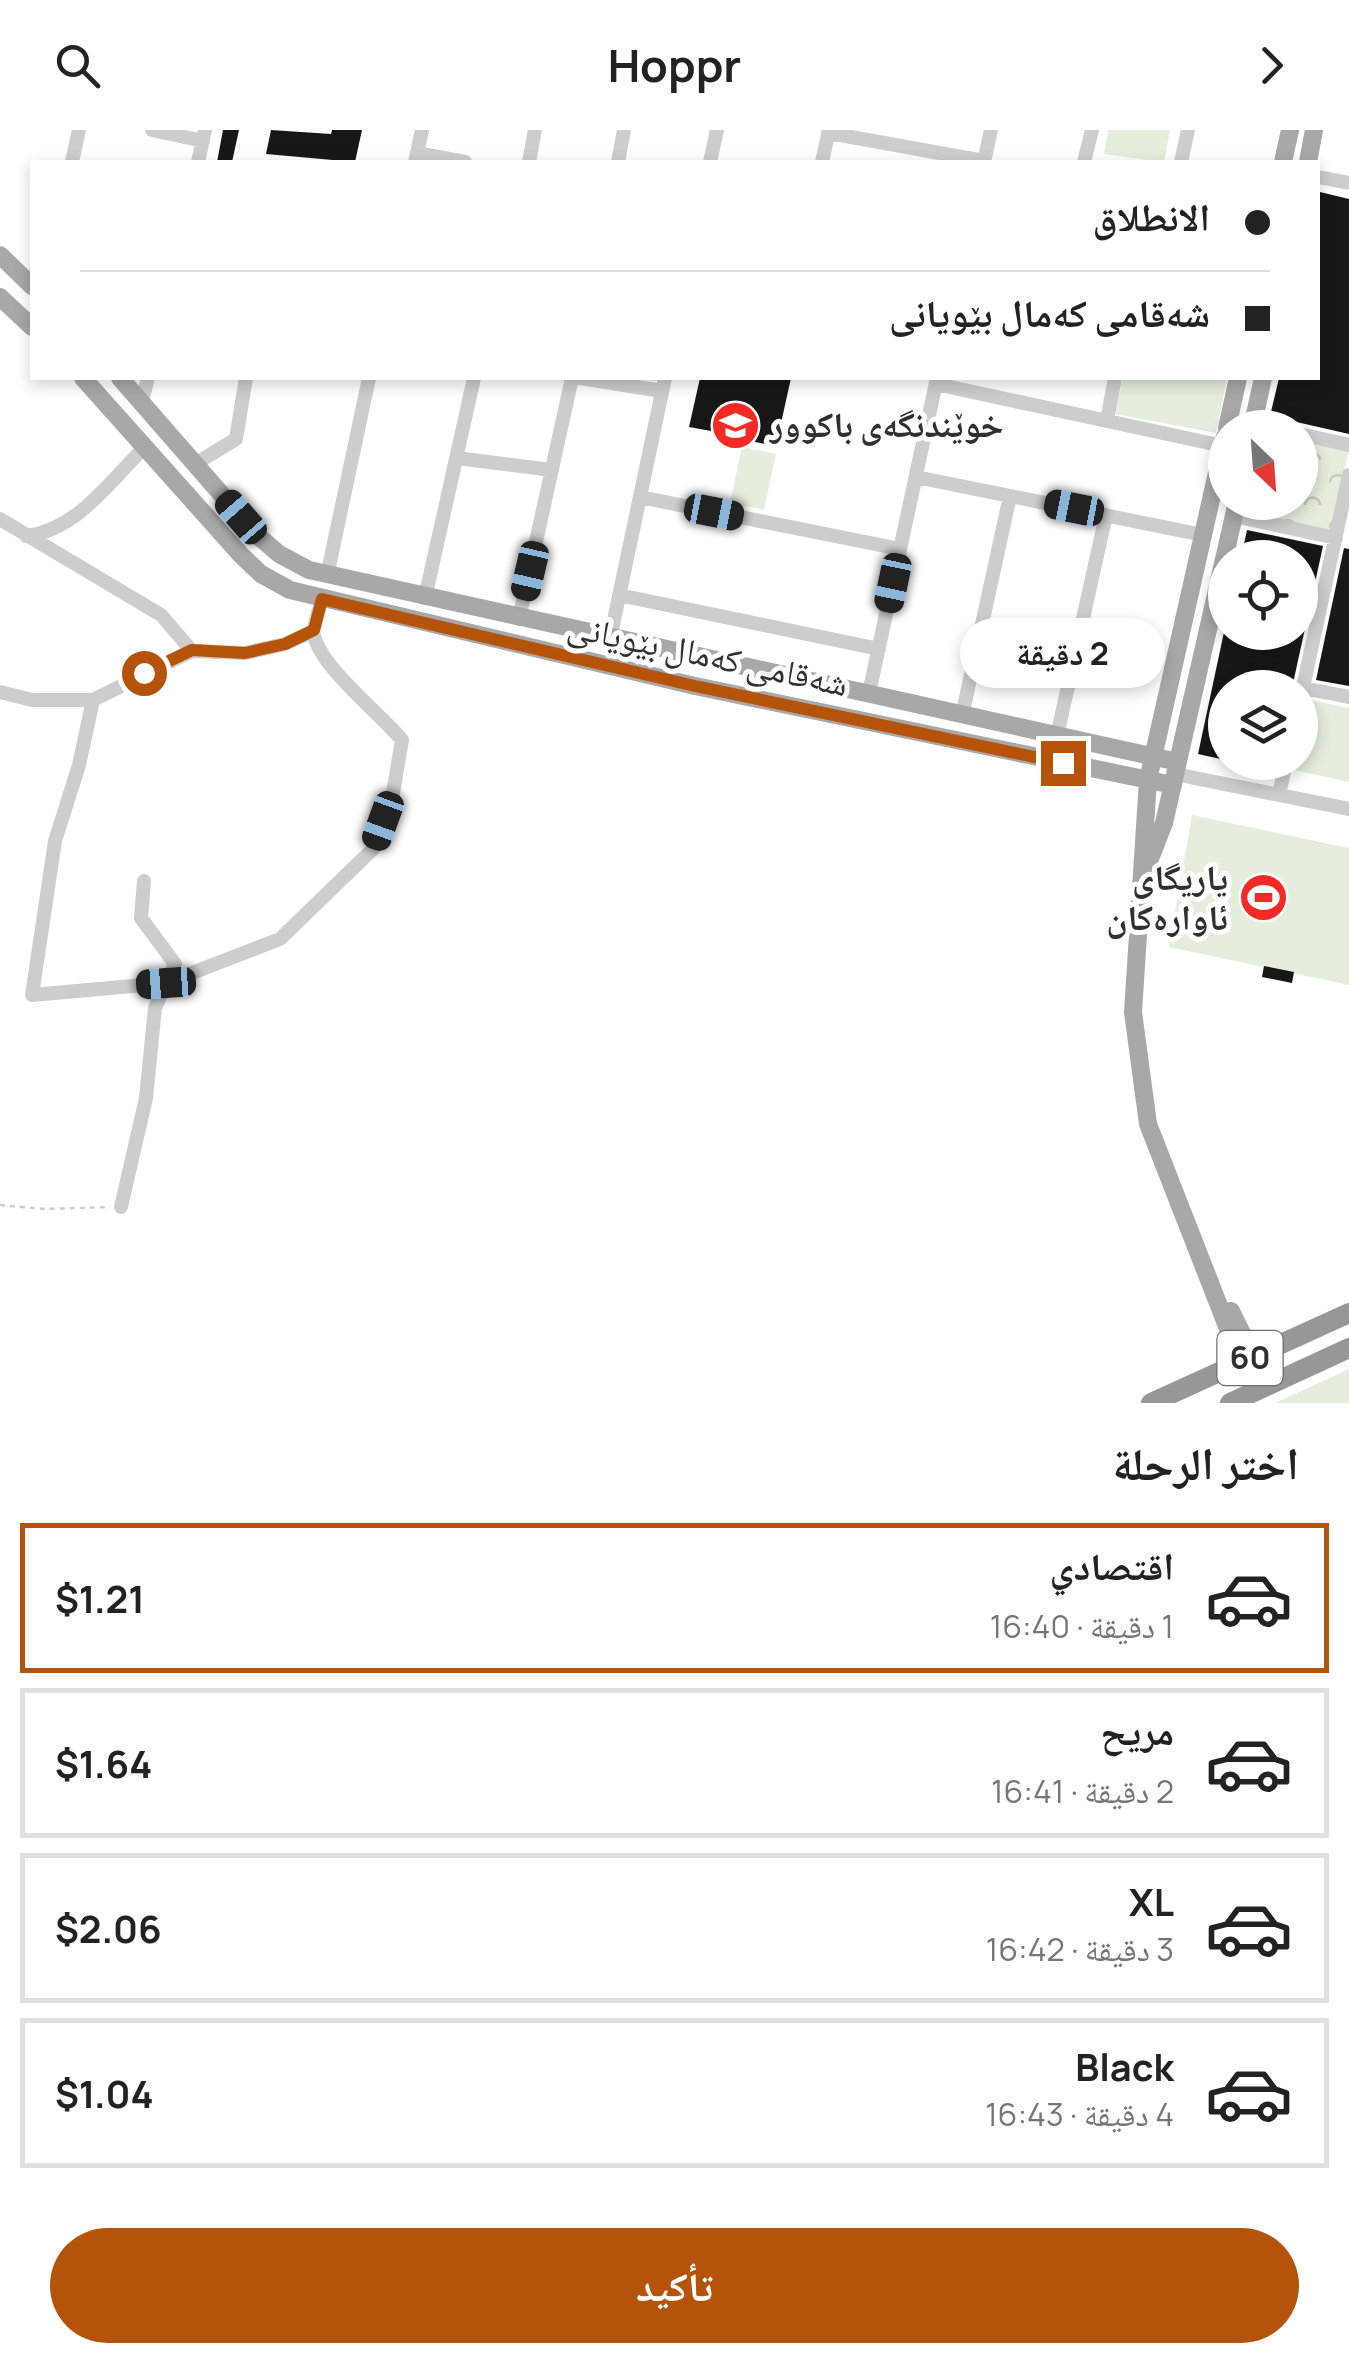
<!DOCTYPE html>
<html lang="ar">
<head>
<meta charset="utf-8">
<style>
  body { margin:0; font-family:Manrope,"Noto Naskh Arabic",sans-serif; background:#f2f2f2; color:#222; direction:rtl; height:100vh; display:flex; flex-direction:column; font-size:38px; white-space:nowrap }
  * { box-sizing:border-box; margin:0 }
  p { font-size:32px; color:#767676 }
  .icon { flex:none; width:55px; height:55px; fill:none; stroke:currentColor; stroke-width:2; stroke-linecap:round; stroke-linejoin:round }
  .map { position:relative; height:1273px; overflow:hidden; direction:ltr }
  .drawer { display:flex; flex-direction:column; background:#fff; flex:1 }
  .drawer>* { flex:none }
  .top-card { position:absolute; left:30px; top:30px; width:1290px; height:220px; border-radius:0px; box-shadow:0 5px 15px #0003; direction:rtl; display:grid; align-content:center; height:220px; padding:0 50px; background:#fff }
  .needle { width:65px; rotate:155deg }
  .tools { position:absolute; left:1208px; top:280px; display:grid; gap:20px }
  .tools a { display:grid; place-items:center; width:110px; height:110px; border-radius:50%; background:#fff; box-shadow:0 5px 15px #0003; font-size:50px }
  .end { position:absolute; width:45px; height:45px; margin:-22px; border:12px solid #b45309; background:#fff; box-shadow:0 0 0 5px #fff }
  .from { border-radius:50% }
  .bubble { position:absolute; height:70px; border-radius:35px; background:#fff; box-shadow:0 5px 15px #0003; font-size:32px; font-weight:700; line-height:70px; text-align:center; direction:rtl }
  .car { position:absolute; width:30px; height:60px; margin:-30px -15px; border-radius:12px; box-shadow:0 0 8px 2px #0007; background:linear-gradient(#222 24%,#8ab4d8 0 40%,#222 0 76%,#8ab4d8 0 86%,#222 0) }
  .top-card b { display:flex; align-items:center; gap:35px; height:95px; font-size:38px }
  .top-card b+b { border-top:2px solid #e0e0e0 }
  .top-card i { width:25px; height:25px; background:#222 }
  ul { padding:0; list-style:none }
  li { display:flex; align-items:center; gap:30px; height:150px; margin:0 20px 15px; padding:0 30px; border:5px solid #e0e0e0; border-radius:0px }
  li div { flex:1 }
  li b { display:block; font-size:38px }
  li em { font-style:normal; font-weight:700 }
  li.current { border-color:#b45309 }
  li>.icon { width:90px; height:90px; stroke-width:1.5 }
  h2 { padding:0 50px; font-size:45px; line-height:120px }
  .button { display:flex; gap:20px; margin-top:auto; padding:20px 50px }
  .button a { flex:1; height:115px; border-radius:60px; background:#b45309; color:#fff; font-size:40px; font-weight:700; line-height:115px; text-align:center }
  header { display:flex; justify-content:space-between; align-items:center; height:130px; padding:0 50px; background:#fff; font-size:45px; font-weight:700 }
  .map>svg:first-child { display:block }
  .green { fill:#e5eedd }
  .forest { fill:url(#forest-crowns) }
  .building { fill:#171717 }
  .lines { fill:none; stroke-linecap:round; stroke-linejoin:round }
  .path { stroke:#cdcdcd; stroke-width:2.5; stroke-dasharray:5 5; stroke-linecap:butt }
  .minor { stroke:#cdcdcd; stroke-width:14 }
  .major { stroke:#a8a8a8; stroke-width:18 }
  .highway { stroke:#979797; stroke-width:20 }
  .route { stroke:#b45309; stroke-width:12 }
  .labels { text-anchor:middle; stroke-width:10; stroke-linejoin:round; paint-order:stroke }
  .shield { fill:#fff; stroke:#6e6e6e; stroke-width:2.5 }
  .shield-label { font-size:32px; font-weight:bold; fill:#303030 }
  .poi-label { font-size:35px; font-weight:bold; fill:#303030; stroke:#fff; text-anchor:start }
  .street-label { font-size:35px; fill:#303030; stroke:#fff }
</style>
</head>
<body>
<header><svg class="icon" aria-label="forward" viewBox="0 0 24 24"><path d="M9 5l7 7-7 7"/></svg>Hoppr<svg class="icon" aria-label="search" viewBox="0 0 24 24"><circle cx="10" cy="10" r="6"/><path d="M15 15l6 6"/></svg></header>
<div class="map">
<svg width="1349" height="1273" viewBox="0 0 1349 1273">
  <defs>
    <pattern id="forest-crowns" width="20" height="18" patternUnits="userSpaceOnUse" patternTransform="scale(2.5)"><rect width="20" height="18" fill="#e5eedd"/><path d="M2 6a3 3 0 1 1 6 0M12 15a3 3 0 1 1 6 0" fill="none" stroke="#c5ccbe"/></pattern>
  </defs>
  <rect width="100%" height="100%" fill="#fff"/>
  <path class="green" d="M 1108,0 L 1170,0 L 1164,32 L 1104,24 Z
    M 1123,248 L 1227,248 L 1216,303 L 1115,284 Z
    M 742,317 L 776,324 L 764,380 L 730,373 Z
    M 1310,570 L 1349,578 L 1349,652 L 1294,640 L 1300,632 Z
    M 1192,685 L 1349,718 L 1349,855 L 1169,817 Z
    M 1349,1239 L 1349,1273 L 1275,1273 Z"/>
  <path class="forest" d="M 1300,310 L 1349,320 L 1331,401 L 1253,384 L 1256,373 L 1300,372 Z"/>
  <path class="building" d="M 223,0 L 239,0 L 232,32 L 217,32 Z
    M 271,0 L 331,4 L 332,0 L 362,0 L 355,32 L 266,24 Z
    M 1320,62 L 1349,69 L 1349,304 L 1270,286 L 1279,248 L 1318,248 Z
    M 700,248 L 791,248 L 776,316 L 755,312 L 758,296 L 735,297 L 714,289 L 711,301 L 689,297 Z
    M 1247,400 L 1323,416 L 1292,558 L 1225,558 L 1225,630 L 1198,624 L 1224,502 L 1300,502 L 1300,428 L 1241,428 Z
    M 1344,418 L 1349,419 L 1349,556 L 1316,550 Z
    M 1264,836 L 1294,842 L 1292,853 L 1262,847 Z"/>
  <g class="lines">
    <path class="path" d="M 0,1075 L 45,1079 L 109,1077"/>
    <path class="minor" d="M 152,0 L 203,11
      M 829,3 L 984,31
      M 417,23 L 465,32
      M 72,32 L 79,0
      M 198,32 L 205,0
      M 415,32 L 422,0
      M 529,32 L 535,0
      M 618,32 L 624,0
      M 710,32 L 717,0
      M 822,32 L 829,0
      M 984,32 L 991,0
      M 1084,32 L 1092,0
      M 1181,32 L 1188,0
      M 1318,47 L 1349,53
      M 580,248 L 662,261
      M 936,254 L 1223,316
      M 142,271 L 148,248
      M 1107,290 L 1115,248
      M 1253,293 L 1272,298
      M 1300,304 L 1349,315
      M 457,328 L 552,340
      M 195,334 L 236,309 L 246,248
      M 916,347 L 1203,405
      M 640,367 L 900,419
      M 1234,386 L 1336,408
      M 0,389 L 161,485 L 192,521
      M 26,406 C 77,400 108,353 143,319
      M 327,446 L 369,248
      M 619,465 L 879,519
      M 425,468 L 474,248
      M 519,489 L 572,248
      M 610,509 L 665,248
      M 1303,558 L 1349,567
      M 0,562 L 32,570 L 93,570 L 192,521 L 245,523 L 285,514 L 313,501 L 322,469
      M 869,563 L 937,248
      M 93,570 L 79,635 L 55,711 L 32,865 L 166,853 L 280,809 L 373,719 L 393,663 L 402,610 C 377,580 318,536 313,501
      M 1300,571 L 1349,345
      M 962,586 L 1010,366
      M 1057,606 L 1106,385
      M 1175,644 L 1349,679
      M 1279,665 L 1286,632
      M 121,1077 L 146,968 L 155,878 L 175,834 L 141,788 L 144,751"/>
    <path class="major" d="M 1283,32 L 1290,0
      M 1308,32 L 1314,0
      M 0,125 L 32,156
      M 0,167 L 32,197
      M 83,248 L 241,425 L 261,444 L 290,460 L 695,556 L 1173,655
      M 120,248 L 257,405 L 279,424 L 309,440 L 1178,632
      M 1227,298 L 1238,248
      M 1252,298 L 1263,248
      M 1225,307 L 1148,650 L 1133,882 L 1148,994 L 1241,1232
      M 1146,739 L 1164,693 L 1237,372
      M 1231,1181 L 1253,1226"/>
    <path class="highway" d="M 1151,1273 L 1349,1183
      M 1230,1273 L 1349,1218"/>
  </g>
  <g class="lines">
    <path class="route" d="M 144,543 L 192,520 L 245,523 L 285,514 L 314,500 L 322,469 L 695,556 L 1063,633"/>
  </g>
  <defs>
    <symbol id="school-disc" viewBox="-11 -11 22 22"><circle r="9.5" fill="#f62924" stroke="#fff"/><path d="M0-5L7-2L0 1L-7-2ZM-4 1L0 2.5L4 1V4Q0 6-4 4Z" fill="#fff"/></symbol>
    <symbol id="stadium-disc" viewBox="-11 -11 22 22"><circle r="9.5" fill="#f62924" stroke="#fff"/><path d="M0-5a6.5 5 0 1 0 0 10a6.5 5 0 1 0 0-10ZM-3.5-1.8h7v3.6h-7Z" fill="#fff"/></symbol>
  </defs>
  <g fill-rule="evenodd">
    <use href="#school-disc" x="708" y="268" width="55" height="55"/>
    <use href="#stadium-disc" x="1236" y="740" width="55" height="55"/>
  </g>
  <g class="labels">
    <rect class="shield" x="1217.5" y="1201" width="65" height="54" rx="8"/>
    <g class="shield-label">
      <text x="1250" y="1239">60</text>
    </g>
    <g class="poi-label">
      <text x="770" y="307">خوێندنگەی باکوور</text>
      <text x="1228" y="760" text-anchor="end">یاریگای<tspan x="1228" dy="40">ئاوارەکان</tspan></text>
    </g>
    <g class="street-label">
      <text transform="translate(708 525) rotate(12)" y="12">شەقامی کەمال بێویانی</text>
    </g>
  </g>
</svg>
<div class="tools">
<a><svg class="needle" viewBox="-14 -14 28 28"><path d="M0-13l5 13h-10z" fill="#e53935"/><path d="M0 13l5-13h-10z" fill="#767676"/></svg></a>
<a><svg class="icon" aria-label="locate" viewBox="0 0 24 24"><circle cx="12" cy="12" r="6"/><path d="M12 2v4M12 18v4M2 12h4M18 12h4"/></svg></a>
<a><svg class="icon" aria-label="layers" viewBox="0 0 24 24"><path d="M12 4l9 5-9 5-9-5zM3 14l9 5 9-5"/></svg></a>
</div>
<i class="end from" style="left:144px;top:543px"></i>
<i class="end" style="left:1063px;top:633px"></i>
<div class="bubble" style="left:960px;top:488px;width:205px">2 دقيقة</div>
<i class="car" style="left:1074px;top:378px;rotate:281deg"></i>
<i class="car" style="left:714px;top:382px;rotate:101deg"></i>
<i class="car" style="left:241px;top:387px;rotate:319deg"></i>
<i class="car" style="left:530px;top:441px;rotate:193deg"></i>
<i class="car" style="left:893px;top:453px;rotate:192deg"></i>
<i class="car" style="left:383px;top:691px;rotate:200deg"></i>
<i class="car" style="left:166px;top:853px;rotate:266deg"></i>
<div class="top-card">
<b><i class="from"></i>الانطلاق</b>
<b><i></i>شەقامی کەمال بێویانی</b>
</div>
</div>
<section class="drawer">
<h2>اختر الرحلة</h2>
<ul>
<li class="current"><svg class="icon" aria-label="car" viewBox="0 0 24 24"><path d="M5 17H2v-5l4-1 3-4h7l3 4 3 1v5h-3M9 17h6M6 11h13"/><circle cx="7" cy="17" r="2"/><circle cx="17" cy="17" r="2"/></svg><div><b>اقتصادي</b><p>1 دقيقة · 16:40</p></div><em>$1.21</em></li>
<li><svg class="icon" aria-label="car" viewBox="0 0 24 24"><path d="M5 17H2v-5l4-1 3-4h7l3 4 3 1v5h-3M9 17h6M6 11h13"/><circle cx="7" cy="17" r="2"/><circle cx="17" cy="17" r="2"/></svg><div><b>مريح</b><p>2 دقيقة · 16:41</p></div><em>$1.64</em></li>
<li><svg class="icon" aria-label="car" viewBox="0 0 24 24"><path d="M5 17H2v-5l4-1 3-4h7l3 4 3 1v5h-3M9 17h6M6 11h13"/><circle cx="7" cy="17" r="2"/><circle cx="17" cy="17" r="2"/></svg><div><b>XL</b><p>3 دقيقة · 16:42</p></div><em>$2.06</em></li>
<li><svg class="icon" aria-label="car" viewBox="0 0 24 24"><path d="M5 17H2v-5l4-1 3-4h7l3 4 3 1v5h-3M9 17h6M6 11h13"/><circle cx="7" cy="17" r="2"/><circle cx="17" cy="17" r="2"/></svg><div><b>Black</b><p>4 دقيقة · 16:43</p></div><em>$1.04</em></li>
</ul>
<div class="button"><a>تأكيد</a></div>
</section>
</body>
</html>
